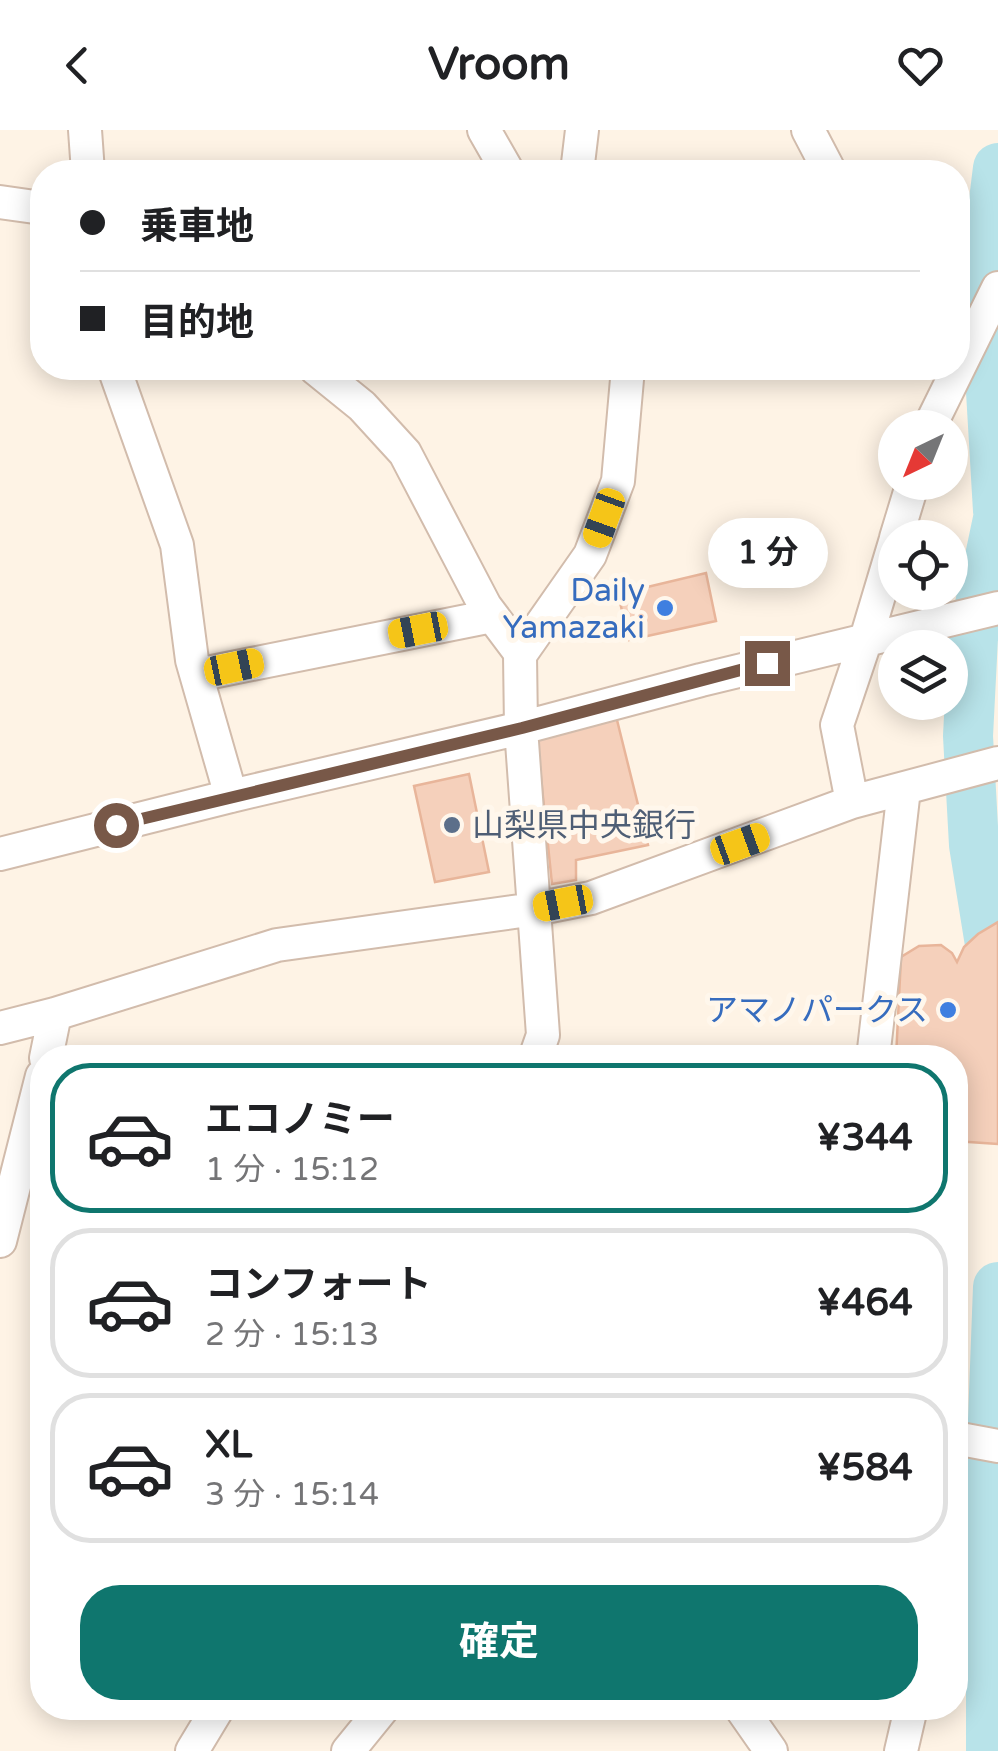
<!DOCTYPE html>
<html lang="ja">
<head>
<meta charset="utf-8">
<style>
  body { margin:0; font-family:"Varela Round","Noto Sans JP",sans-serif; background:#f6f6f6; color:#202124; height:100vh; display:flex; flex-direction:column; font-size:38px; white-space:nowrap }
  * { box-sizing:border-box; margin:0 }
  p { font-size:32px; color:#757577 }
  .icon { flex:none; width:55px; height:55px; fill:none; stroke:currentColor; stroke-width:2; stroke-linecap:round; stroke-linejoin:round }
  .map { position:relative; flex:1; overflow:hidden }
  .sheet { position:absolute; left:30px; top:915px; width:938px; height:675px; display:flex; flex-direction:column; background:#fff; border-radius:40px; box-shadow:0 5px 25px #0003 }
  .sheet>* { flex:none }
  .hud { position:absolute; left:30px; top:30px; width:940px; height:220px; border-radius:40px; box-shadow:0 5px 25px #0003; display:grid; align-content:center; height:220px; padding:0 50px; background:#fff }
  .needle { width:65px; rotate:223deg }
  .tools { position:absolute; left:878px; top:280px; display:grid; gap:20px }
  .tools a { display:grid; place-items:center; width:90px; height:90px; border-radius:50%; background:#fff; box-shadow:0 5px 25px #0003; font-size:50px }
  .end { position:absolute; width:45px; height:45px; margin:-22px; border:12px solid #785848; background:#fff; box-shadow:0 0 0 5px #fff }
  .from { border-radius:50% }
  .bubble { position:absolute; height:70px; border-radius:35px; background:#fff; box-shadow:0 5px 25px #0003; font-size:32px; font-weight:700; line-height:70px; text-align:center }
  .car { position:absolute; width:30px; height:60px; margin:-30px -15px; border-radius:12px; box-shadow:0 0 8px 2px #0007; background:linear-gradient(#f5c518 24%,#345 0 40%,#f5c518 0 76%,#345 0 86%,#f5c518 0) }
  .hud b { display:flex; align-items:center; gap:35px; height:95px; font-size:38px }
  .hud b+b { border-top:2px solid #e0e0e0 }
  .hud i { width:25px; height:25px; background:#202124 }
  ul { padding:18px 0 0; list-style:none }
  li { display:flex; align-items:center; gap:30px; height:150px; margin:0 20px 15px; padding:0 30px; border:5px solid #e0e0e0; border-radius:40px }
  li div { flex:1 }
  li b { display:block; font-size:38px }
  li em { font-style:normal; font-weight:700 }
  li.current { border-color:#0f766e }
  li>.icon { width:90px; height:90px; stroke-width:1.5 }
  .cta { display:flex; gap:20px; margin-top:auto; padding:20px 50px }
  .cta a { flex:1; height:115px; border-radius:40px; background:#0f766e; color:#fff; font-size:40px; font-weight:700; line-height:115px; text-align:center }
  header { display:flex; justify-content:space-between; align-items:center; height:130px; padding:0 50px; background:#fff; font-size:45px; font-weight:700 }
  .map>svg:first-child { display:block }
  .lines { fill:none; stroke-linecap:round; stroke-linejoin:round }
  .river { stroke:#b8e3e9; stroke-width:50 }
  .building { fill:#f5d0bb; stroke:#e8b59a; stroke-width:2.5 }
  .minor-casing { stroke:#d2bcac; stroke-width:36 }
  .minor { stroke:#fff; stroke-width:32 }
  .route { stroke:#785848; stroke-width:12 }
  .shop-dot { fill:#3f7fe0; stroke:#fff7ec; stroke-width:4 }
  .service-dot { fill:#5c6f8a; stroke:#fff7ec; stroke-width:4 }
  .labels { text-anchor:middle; stroke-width:10; stroke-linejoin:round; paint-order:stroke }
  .shop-label { font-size:32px; fill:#366cbe; stroke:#fff7ec; text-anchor:end }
  .service-label { font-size:32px; fill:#4e5e75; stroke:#fff7ec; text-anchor:start }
</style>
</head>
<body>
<header><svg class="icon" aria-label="back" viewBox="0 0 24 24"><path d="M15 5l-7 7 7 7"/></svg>Vroom<svg class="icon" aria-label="heart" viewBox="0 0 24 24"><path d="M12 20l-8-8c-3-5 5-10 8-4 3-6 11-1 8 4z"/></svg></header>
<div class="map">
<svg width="998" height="1621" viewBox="0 0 998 1621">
  <rect width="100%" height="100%" fill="#fef3e5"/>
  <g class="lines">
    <path class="river" d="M 998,38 L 991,95 L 987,193 L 998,381
      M 998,389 L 973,508 L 968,606 L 974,715 L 998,864
      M 991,1621 L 991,1343 L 998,1157"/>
  </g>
  <path class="building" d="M 706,443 L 716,491 L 629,510 L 618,464 Z
    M 616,586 L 648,715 L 576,730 L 576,750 L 552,754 L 537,609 Z
    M 469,644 L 489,742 L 435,752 L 414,656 Z
    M 998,792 L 998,1014 L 955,1011 L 955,928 L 896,928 L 901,827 L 919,816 L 941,815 L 952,823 L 957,832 L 964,817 L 978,804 Z
    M 318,921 L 379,928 L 317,928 Z"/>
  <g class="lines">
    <defs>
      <path id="minor" d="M 85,0 L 88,42
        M 484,0 L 508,42
        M 808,0 L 830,42
        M 577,42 L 582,0
        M 0,72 L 42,78
        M 114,238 L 177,415 L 192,530 L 231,666
        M 315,238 L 362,276 L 405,323 L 485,476 L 521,524
        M 929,298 L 998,158
        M 896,408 L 913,352
        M 197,545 L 492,486
        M 852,672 L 837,595 L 866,509 L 895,412
        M 0,724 L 231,666 L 521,598 L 701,550 L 998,478
        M 0,898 L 55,884 L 277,815 L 535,779 L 591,768 L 852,672 L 998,633
        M 46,928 L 55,884
        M 535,928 L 543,905 L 521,598 L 520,525 L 590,425 L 618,351 L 628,238
        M 873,928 L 904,659
        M 0,1111 L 42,946
        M 955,1308 L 998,1316
        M 741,1578 L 771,1621
        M 192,1621 L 218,1578
        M 348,1621 L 383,1578
        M 901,1621 L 911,1578"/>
    </defs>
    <use href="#minor" class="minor-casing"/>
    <use href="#minor" class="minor"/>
  </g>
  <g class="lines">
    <path class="route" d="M 116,695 L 522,598 L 767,533"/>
  </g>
  <g class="shop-dot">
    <circle cx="665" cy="478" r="10"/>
    <circle cx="948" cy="880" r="10"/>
  </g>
  <circle class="service-dot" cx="452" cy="695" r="10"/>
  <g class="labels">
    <g class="shop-label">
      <text x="645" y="471">Daily<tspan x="645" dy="37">Yamazaki</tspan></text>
      <text x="928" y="891">アマノパークス</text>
    </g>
    <g class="service-label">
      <text x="472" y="706">山梨県中央銀行</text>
    </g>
  </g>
</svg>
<div class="tools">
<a><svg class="needle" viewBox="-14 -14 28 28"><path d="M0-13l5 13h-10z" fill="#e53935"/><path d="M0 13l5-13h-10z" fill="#757577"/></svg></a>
<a><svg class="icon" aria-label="locate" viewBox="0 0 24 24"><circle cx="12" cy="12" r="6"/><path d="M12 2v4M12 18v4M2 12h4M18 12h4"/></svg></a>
<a><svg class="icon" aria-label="layers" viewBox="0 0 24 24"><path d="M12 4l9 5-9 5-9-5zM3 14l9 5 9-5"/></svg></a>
</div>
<i class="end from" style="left:116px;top:695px"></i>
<i class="end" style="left:767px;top:533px"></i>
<div class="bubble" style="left:708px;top:388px;width:120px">1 分</div>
<i class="car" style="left:604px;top:388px;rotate:200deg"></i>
<i class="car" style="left:418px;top:500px;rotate:259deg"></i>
<i class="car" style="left:234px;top:537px;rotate:78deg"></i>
<i class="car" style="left:740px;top:714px;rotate:70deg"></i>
<i class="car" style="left:563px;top:773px;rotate:259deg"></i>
<div class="hud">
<b><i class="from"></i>乗車地</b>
<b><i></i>目的地</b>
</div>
<section class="sheet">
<ul>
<li class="current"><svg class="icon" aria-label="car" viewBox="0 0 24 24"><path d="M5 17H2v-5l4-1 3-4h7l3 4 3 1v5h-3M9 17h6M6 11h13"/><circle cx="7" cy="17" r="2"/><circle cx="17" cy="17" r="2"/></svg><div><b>エコノミー</b><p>1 分 · 15:12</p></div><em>¥344</em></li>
<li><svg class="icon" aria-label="car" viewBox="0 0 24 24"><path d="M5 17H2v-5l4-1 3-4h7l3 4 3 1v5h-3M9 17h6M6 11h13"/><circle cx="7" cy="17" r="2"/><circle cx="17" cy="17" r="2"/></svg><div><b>コンフォート</b><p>2 分 · 15:13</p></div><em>¥464</em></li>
<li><svg class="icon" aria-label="car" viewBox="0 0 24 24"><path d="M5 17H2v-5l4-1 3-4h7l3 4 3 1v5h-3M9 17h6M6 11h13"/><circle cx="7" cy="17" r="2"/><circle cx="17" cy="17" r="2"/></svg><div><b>XL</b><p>3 分 · 15:14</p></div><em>¥584</em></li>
</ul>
<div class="cta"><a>確定</a></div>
</section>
</div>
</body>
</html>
